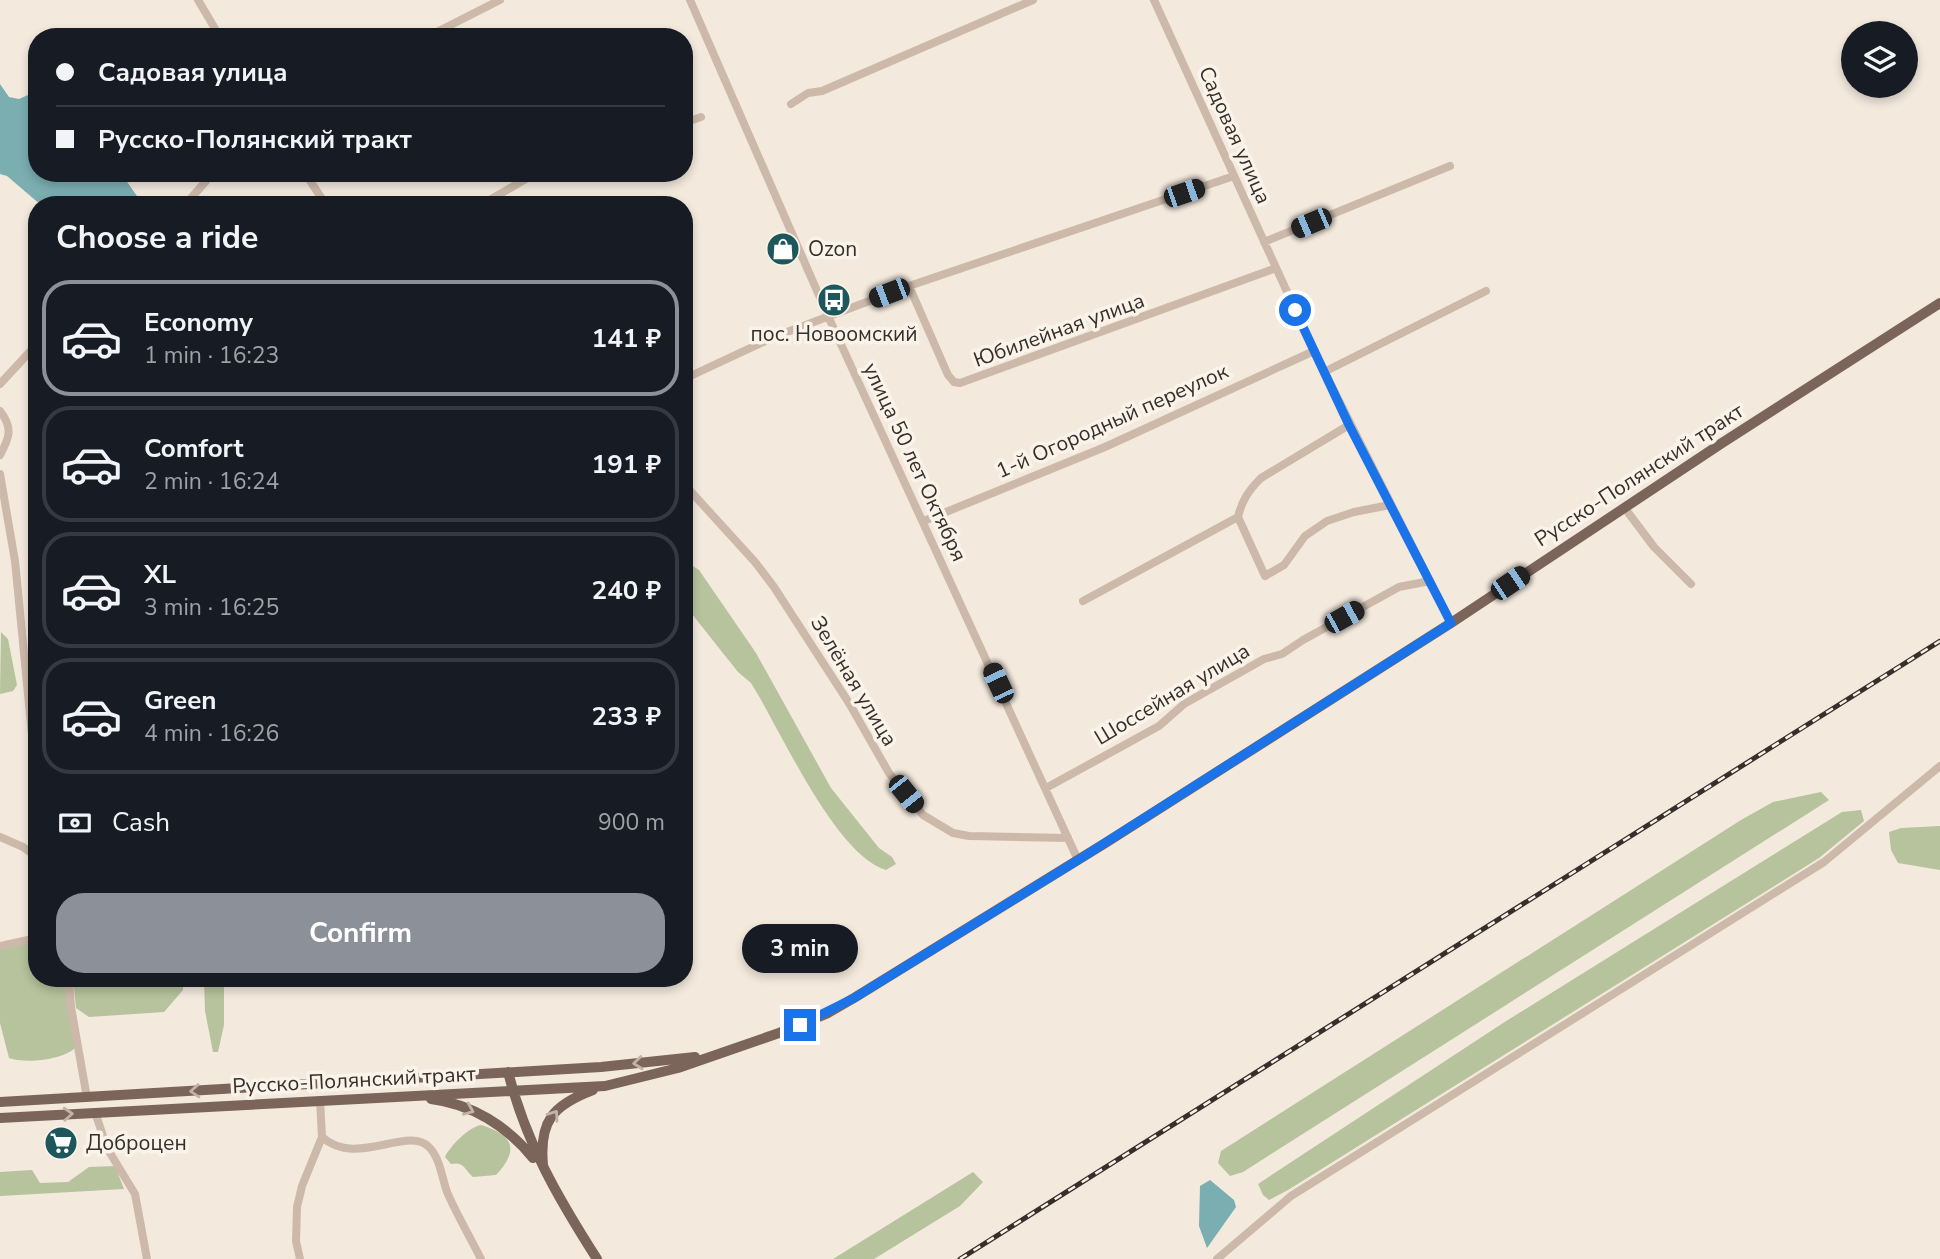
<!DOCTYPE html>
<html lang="en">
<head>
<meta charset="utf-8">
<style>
  body { margin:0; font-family:"Nunito Sans",sans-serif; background:#20242c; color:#f1f3f6; height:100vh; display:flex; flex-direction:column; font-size:26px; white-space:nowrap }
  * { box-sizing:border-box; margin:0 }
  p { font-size:23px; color:#9ea1a6 }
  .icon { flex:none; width:38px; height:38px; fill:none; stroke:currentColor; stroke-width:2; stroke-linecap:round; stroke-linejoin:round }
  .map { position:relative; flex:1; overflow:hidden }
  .panel { position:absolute; left:28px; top:196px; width:665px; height:791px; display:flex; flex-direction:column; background:#171b24; border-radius:28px; box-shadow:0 4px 10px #0003 }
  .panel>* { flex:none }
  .guide { position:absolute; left:28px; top:28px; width:665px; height:154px; border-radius:28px; box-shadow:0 4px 10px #0003; display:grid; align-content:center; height:154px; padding:0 28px; background:#171b24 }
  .buttons { position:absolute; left:1841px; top:21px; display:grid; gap:14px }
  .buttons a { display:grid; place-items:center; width:77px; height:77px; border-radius:50%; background:#171b24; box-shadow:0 4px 10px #0003; font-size:35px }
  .end { position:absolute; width:32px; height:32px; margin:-16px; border:9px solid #1a73e8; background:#fff; box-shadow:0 0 0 4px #fff }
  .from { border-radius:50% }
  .bubble { position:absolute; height:49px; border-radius:24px; background:#171b24; box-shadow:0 4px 10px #0003; font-size:23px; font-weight:700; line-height:49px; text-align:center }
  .car { position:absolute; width:21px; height:42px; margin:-21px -10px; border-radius:9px; box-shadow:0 0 5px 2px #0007; background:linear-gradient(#222 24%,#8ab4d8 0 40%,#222 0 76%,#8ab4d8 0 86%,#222 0) }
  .guide b { display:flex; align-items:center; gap:24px; height:66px; font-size:26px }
  .guide b+b { border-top:2px solid #363941 }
  .guide i { width:18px; height:18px; background:#f1f3f6 }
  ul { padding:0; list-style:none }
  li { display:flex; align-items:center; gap:21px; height:116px; margin:0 14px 10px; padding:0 14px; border:4px solid #363941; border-radius:28px }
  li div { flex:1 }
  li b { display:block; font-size:26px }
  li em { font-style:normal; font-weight:700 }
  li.active { border-color:#8c9099 }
  li>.icon { width:63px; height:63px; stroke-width:1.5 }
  h2 { padding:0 28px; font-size:32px; line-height:84px }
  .pay { display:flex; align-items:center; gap:18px; height:77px; padding:0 28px; font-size:26px }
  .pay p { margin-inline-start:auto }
  .cta { display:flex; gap:14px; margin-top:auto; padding:14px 28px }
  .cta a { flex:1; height:80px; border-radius:28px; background:#8c9099; color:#fff; font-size:28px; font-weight:700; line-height:80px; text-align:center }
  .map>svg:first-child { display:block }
  .green { fill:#b6c39d }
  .water { fill:#7baeb1 }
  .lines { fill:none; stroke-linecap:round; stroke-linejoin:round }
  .minor { stroke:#ccb9a9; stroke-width:8 }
  .major { stroke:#7b655a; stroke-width:10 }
  .rail-casing { stroke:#392e29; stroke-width:5 }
  .rail { stroke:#faf3ea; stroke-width:2.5; stroke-dasharray:8; stroke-linecap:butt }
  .oneway { stroke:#c1b3a9 }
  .route { stroke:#1a73e8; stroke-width:9 }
  .labels { text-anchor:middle; stroke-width:7; stroke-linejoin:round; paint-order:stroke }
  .street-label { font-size:21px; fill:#392e29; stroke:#faf3ea }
  .poi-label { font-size:21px; fill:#392e29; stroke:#faf3ea; text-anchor:start }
</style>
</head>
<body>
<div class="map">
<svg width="1940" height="1259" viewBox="0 0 1940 1259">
  <rect width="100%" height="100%" fill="#f3e9dd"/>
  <path class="green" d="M 684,560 L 699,570 L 756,653 L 831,788 L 879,848 L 892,857 L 896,864 L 886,870 C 835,855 780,729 751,683 L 738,672 L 684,604 Z
    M 1,632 L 8,639 L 17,685 L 13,691 L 0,694 Z
    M 1821,792 L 1829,800 L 1243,1172 L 1230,1176 L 1218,1163 L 1221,1151 L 1741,820 L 1773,802 Z
    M 1861,810 L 1864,821 L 1819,858 L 1288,1190 L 1269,1200 L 1263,1195 L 1258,1184 L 1503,1023 L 1842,812 Z
    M 1940,826 L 1940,870 L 1898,863 L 1891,850 L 1889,832 L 1901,828 Z
    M 37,941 L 37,978 L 66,978 L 75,1048 C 62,1060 25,1064 9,1058 L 0,1023 L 0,950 Z
    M 73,978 L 183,978 L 183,990 L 164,1012 L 89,1017 L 76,1008 Z
    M 204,978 L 224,978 L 224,1025 L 218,1052 L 213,1052 L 205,1011 Z
    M 481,1125 C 513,1135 520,1149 496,1175 L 473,1177 C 465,1170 464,1161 451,1164 L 445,1157 C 450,1146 469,1127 481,1125 Z
    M 115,1166 L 124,1189 L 0,1196 L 0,1172 L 32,1170 L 40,1183 L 68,1182 L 89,1167 Z
    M 973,1172 L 983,1182 L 960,1206 L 874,1259 L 833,1259 Z"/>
  <path class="water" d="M 0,84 L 9,97 L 19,99 L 37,91 L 37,173 L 121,173 L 139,199 L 138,205 L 41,205 L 7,176 L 0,174 Z
    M 1210,1180 L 1234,1200 L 1236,1207 L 1207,1248 L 1199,1226 L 1200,1186 Z"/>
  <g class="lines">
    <path class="minor" d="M 198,0 L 220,37
      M 690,0 L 828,316 L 1078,860
      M 1154,0 L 1314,351 L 1451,623
      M 427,37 L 500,0
      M 791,104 L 808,93 L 822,91 L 1033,0
      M 684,123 L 701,117
      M 305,173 L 326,205
      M 185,205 L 206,181 L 210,173
      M 481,205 L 536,173
      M 1264,242 L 1450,166
      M 909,286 L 948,375 L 954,382 L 960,383 L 1276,268
      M 1324,372 L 1486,291
      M 684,379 L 774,337 L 909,286 L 1234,176
      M 0,384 L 37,344
      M 0,411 C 13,428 10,437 0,455
      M 0,474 L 15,561 L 37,786
      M 684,484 L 755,562 L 774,587 L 849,703 L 889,773 L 923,815 L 953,833 L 969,836 L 1068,838
      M 1624,507 L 1654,547 L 1691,584
      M 1238,517 L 1265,576 L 1284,565 L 1305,536 L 1327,521 L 1354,512 L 1390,505
      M 924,521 L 1105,447 L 1314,351
      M 1083,601 L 1238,517 C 1242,500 1249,490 1261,478 L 1349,425
      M 1046,788 L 1159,726 L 1184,704 L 1264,659 L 1282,654 L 1303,640 L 1399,587 L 1430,581
      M 0,837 L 23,847 L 34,855
      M 0,946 L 37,938
      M 69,978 L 71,1007 L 87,1098
      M 95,1112 L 107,1148 L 135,1194 L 147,1259
      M 322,1137 C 356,1168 408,1125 429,1147 C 440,1158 442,1178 447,1192 C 457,1215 470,1237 481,1259
      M 300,1259 L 296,1241 L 297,1207 L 302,1186 L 322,1137 L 320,1100
      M 1217,1259 L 1291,1196 L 1824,862 L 1940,766"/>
    <path class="major" d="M 508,1072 C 526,1143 558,1198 597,1259
      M 431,1099 C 472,1104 507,1126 533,1158
      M 0,1102 L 601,1067 L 695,1057
      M 0,1118 L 605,1086 L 678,1068 L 779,1033 L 828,1013 L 854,998 L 1107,842 L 1451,623 L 1722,443 L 1940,303
      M 543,1165 C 539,1121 553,1105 593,1090"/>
    <defs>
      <path id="rail" d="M 960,1259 L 1940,641"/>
    </defs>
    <use href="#rail" class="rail-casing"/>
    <use href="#rail" class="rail"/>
  </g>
  <defs><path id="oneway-chevron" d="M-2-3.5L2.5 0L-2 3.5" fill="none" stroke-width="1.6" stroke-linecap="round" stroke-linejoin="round" transform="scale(1.75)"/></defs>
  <g class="oneway">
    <use href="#oneway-chevron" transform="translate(638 1063) rotate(174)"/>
    <use href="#oneway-chevron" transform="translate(195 1091) rotate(176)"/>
    <use href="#oneway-chevron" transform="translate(469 1110) rotate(23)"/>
    <use href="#oneway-chevron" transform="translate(68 1114) rotate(-3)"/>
    <use href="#oneway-chevron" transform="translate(554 1115) rotate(-55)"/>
  </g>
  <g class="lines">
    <path class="route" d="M 800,1025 L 854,998 L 1078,860 L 1451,623 L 1349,425 L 1295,310"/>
  </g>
  <defs>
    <symbol id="shop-disc" viewBox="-11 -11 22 22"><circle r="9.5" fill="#1d575c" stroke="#faf3ea"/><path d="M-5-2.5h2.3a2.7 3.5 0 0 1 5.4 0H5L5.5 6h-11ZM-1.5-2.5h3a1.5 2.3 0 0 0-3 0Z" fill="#fff"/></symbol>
    <symbol id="bus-disc" viewBox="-11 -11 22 22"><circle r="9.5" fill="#1d575c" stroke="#faf3ea"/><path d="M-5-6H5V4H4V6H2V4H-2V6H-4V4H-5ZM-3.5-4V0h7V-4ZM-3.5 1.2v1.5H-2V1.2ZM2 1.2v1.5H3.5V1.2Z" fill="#fff"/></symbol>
    <symbol id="supermarket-disc" viewBox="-11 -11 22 22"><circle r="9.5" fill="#1d575c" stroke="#faf3ea"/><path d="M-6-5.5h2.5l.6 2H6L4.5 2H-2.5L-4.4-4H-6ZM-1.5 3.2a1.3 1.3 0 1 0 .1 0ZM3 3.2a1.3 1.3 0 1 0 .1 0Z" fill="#fff"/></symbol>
  </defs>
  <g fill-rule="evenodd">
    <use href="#shop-disc" x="764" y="230" width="38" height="38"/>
    <use href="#bus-disc" x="815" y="281" width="38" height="38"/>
    <use href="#supermarket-disc" x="42" y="1124" width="38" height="38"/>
  </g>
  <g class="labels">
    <g class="street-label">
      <text transform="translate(1235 135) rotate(66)" y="7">Садовая улица</text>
      <text transform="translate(1059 330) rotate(-20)" y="7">Юбилейная улица</text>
      <text transform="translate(1112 421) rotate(-24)" y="7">1-й Огородный переулок</text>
      <text transform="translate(915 462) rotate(65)" y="7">улица 50 лет Октября</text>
      <text transform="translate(1639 475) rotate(-33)" y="7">Русско-Полянский тракт</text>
      <text transform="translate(854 681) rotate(59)" y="7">Зелёная улица</text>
      <text transform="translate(1172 694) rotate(-31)" y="7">Шоссейная улица</text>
      <text transform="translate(354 1080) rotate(-3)" y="7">Русско-Полянский тракт</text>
    </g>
    <g class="poi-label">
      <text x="808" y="256">Ozon</text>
      <text x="834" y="341" text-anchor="middle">пос. Новоомский</text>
      <text x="86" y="1150">Доброцен</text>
    </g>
  </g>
</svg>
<div class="buttons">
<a><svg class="icon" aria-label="layers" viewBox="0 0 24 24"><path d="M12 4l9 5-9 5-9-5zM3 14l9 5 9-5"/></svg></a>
</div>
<i class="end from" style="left:1295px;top:310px"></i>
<i class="end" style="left:800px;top:1025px"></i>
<div class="bubble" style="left:742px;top:924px;width:116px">3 min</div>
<i class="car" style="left:1184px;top:193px;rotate:71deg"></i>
<i class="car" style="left:1311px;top:223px;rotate:247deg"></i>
<i class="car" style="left:889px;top:293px;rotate:249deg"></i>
<i class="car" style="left:1510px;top:583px;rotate:56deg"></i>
<i class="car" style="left:1344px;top:617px;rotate:61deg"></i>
<i class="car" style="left:998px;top:683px;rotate:335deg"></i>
<i class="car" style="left:906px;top:794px;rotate:141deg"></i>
<div class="guide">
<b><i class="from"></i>Садовая улица</b>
<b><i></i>Русско-Полянский тракт</b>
</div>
<section class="panel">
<h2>Choose a ride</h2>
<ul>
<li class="active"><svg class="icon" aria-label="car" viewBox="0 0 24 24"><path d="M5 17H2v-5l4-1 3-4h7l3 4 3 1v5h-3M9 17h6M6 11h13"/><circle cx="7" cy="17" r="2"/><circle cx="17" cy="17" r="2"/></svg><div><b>Economy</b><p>1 min · 16:23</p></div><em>141 ₽</em></li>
<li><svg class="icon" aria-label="car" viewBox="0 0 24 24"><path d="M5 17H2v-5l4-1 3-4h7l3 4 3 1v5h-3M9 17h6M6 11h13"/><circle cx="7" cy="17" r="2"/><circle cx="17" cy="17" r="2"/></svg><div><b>Comfort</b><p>2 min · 16:24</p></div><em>191 ₽</em></li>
<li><svg class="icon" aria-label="car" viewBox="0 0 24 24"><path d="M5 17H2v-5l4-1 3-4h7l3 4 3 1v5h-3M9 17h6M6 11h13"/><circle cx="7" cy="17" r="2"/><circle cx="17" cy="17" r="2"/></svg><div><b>XL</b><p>3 min · 16:25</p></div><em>240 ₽</em></li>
<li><svg class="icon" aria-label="car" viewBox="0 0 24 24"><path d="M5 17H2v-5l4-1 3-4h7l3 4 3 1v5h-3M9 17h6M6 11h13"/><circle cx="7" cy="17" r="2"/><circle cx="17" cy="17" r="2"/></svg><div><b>Green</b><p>4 min · 16:26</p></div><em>233 ₽</em></li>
</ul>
<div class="pay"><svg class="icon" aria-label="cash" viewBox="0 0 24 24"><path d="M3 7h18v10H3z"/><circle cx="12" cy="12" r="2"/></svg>Cash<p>900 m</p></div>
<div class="cta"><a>Confirm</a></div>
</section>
</div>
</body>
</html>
